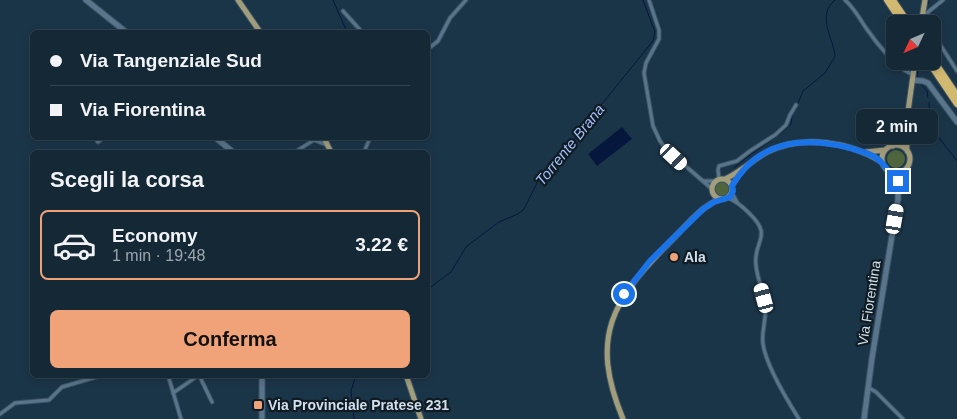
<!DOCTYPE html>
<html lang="it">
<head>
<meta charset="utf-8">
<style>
  body { margin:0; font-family:Arial,sans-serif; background:#213442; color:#f1f3f6; height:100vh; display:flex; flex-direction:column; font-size:19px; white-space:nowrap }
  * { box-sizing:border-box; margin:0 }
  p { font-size:16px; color:#9da6ad }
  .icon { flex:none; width:28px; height:28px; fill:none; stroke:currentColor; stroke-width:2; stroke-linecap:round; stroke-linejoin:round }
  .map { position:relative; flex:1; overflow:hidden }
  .panel { position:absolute; left:30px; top:150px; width:400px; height:228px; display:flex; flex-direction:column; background:#142836; border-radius:8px; box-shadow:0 2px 8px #0003,0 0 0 1px #334451 }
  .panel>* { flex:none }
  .top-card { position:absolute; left:30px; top:30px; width:400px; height:110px; border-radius:8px; box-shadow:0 2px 8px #0003,0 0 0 1px #334451; display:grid; align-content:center; height:110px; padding:0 20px; background:#142836 }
  .needle { width:32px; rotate:226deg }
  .controls { position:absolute; left:886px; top:15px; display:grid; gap:10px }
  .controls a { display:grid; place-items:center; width:55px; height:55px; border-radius:8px; background:#142836; box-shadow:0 2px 8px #0003,0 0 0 1px #334451; font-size:25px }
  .end { position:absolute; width:22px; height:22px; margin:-11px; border:6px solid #1a73e8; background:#fff; box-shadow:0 0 0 2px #fff }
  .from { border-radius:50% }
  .bubble { position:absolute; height:35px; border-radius:8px; background:#142836; box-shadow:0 2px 8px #0003,0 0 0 1px #334451; font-size:16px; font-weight:700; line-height:35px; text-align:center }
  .car { position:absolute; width:15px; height:30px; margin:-15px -8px; border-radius:6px; box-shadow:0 0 4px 1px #0007; background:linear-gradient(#fff 24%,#345 0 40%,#fff 0 76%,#345 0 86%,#fff 0) }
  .top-card b { display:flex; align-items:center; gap:18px; height:48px; font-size:19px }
  .top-card b+b { border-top:1px solid #334451 }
  .top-card i { width:12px; height:12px; background:#f1f3f6 }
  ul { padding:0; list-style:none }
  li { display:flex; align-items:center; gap:15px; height:70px; margin:0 10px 8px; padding:0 10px; border:2px solid transparent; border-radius:8px }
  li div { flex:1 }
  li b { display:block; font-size:19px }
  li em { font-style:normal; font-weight:700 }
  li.current { border-color:#f0a278 }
  li>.icon { width:45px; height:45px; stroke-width:1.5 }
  h2 { padding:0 20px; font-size:22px; line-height:60px }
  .primary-button { display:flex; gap:10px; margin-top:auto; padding:10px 20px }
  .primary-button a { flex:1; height:58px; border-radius:8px; background:#f0a278; color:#111; font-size:20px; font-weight:700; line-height:58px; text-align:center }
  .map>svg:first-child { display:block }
  .green { fill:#4e653d }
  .water { fill:#06173d }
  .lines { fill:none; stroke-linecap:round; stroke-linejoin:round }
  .stream { stroke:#06173d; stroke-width:1 }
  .street-casing { stroke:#3c5363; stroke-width:5 }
  .secondary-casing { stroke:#3c5363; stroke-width:7 }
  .primary-casing { stroke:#3c5363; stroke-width:7 }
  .highway-casing { stroke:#3c5363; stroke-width:8 }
  .street { stroke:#59758b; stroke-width:3 }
  .secondary { stroke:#59758b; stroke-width:5 }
  .primary { stroke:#a29e7c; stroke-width:5 }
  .highway { stroke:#d2b972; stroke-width:6 }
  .route { stroke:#1a73e8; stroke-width:6 }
  .poi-dot { fill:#f0a278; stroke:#101c24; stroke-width:2 }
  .labels { text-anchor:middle; stroke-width:4.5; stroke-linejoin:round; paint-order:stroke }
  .poi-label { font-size:14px; font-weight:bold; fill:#d0dfeb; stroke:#101c24; text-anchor:start }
  .street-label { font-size:14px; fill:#d0dfeb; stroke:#101c24 }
  .water-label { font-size:15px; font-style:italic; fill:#a2bff7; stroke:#101c24 }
</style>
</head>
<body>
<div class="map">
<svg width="957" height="419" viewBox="0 0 957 419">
  <rect width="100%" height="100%" fill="#1b3548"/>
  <path class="green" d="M887 159a9 9 0 1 1 18 0a9 9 0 1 1-18 0Z
    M715 189a7 7 0 1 1 14 0a7 7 0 1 1-14 0Z"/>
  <path class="water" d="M 622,127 L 632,139 L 597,166 L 588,154 Z"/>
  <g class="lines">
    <path class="stream" d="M 333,0 L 347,32
      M 928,4 L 929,0
      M 917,77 L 919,61
      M 920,83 L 927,91 L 928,97
      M 929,102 L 930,126 L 957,161
      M 796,108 L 803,91 L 825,73 L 835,56 C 833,37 816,15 835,0
      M 362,152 L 368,138
      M 734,168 C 752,151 774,141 791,124 L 792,115
      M 428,289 L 451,272 L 466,247 L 471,243 L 499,222 L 518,214 L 524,209 L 540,177 L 554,168 L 584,126 L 653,41 L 655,32 L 643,0
      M 354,419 L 351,391 L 356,375"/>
    <defs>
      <path id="street" d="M 649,0 L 659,30 L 659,39 L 646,63 L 644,73 L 653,126 L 660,141 L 666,149 L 712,189
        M 845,0 C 854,8 860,19 866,28 C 875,41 898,71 913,74
        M 343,11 L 362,32
        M 928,12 L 928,24
        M 923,16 L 943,0
        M 932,32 L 957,71
        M 428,49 L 438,41 L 450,18 L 466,0
        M 95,138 L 98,142 L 103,138
        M 314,140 L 327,145
        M 295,152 L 317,138
        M 364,152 L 370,138
        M 719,179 L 718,170 L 719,166 L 737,161 L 750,151 L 775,135 L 786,125 L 790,115 L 796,105
        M 704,181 L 716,181
        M 732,193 L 737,202
        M 728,198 C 736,201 743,207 749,213 C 774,237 753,240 756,265 C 757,279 764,292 765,306 C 767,319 761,331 763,344 C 766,365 787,400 799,419
        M 168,375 L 181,419
        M 199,375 L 212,402
        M 869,388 L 876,392 L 903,419
        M 173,393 L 199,375
        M 0,414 L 15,403 L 49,400 L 62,387 L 103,375"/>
      <path id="secondary" d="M 86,0 L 126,32
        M 913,80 L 923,81 L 928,83 L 957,122
        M 216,138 L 233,152
        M 889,172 L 897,188
        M 262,375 L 262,419
        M 864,419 L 872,358 L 898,199 L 898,181 L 901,172"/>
      <path id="primary" d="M 238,0 L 260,32
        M 921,24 L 925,0
        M 324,138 L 331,152
        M882 159a14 14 0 1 1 28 0a14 14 0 1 1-28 0Z
        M 893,146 L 900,138 L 905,128
        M 907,151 L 906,126 L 915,61
        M 866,152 L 885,150
        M712 189a10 10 0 1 1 20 0a10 10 0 1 1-20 0Z
        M 725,179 C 741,172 752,160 767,152 C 802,134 850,142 882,162
        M 406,375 L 421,419
        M 623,419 C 589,337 612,300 671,241 C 686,226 700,207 720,199"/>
      <path id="highway" d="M 887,0 L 903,24
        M 893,0 L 909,24
        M 932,58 L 957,95
        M 928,61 L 957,104"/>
    </defs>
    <use href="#street" class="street-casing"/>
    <use href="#secondary" class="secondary-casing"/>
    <use href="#primary" class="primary-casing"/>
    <use href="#highway" class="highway-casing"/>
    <use href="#street" class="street"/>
    <use href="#secondary" class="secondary"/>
    <use href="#primary" class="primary"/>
    <use href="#highway" class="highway"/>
  </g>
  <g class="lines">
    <path class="route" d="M 624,294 L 650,261 L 703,209 L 714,202 L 730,197 L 733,191 L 732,186 C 758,141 803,136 850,148 C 860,151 874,154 881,162 C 888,169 895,181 898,191 L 898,181"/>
  </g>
  <g class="poi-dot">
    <circle cx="674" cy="257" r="5"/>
    <rect x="253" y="400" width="10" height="10" rx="2.5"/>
  </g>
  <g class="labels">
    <g class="poi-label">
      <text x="684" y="262">Ala</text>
      <text x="268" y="410">Via Provinciale Pratese 231</text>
    </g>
    <g class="street-label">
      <text transform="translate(869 303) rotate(-81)" y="5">Via Fiorentina</text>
    </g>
    <g class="water-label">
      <text transform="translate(570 145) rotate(-51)" y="5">Torrente Brana</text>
    </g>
  </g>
</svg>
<div class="controls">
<a><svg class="needle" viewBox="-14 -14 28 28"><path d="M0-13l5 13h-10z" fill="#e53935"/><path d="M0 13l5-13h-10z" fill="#9da6ad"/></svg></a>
</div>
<i class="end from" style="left:624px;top:294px"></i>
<i class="end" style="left:898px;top:181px"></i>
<div class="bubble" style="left:856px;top:109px;width:82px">2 min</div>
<i class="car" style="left:674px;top:157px;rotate:133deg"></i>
<i class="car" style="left:895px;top:219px;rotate:10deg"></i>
<i class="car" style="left:764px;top:298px;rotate:345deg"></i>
<div class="top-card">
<b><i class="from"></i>Via Tangenziale Sud</b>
<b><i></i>Via Fiorentina</b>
</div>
<section class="panel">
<h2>Scegli la corsa</h2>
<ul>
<li class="current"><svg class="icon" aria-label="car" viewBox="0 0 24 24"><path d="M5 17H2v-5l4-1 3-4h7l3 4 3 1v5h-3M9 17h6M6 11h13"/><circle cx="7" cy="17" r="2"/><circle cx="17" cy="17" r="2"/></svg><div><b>Economy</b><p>1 min · 19:48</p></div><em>3.22 €</em></li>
</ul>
<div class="primary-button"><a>Conferma</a></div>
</section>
</div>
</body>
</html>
